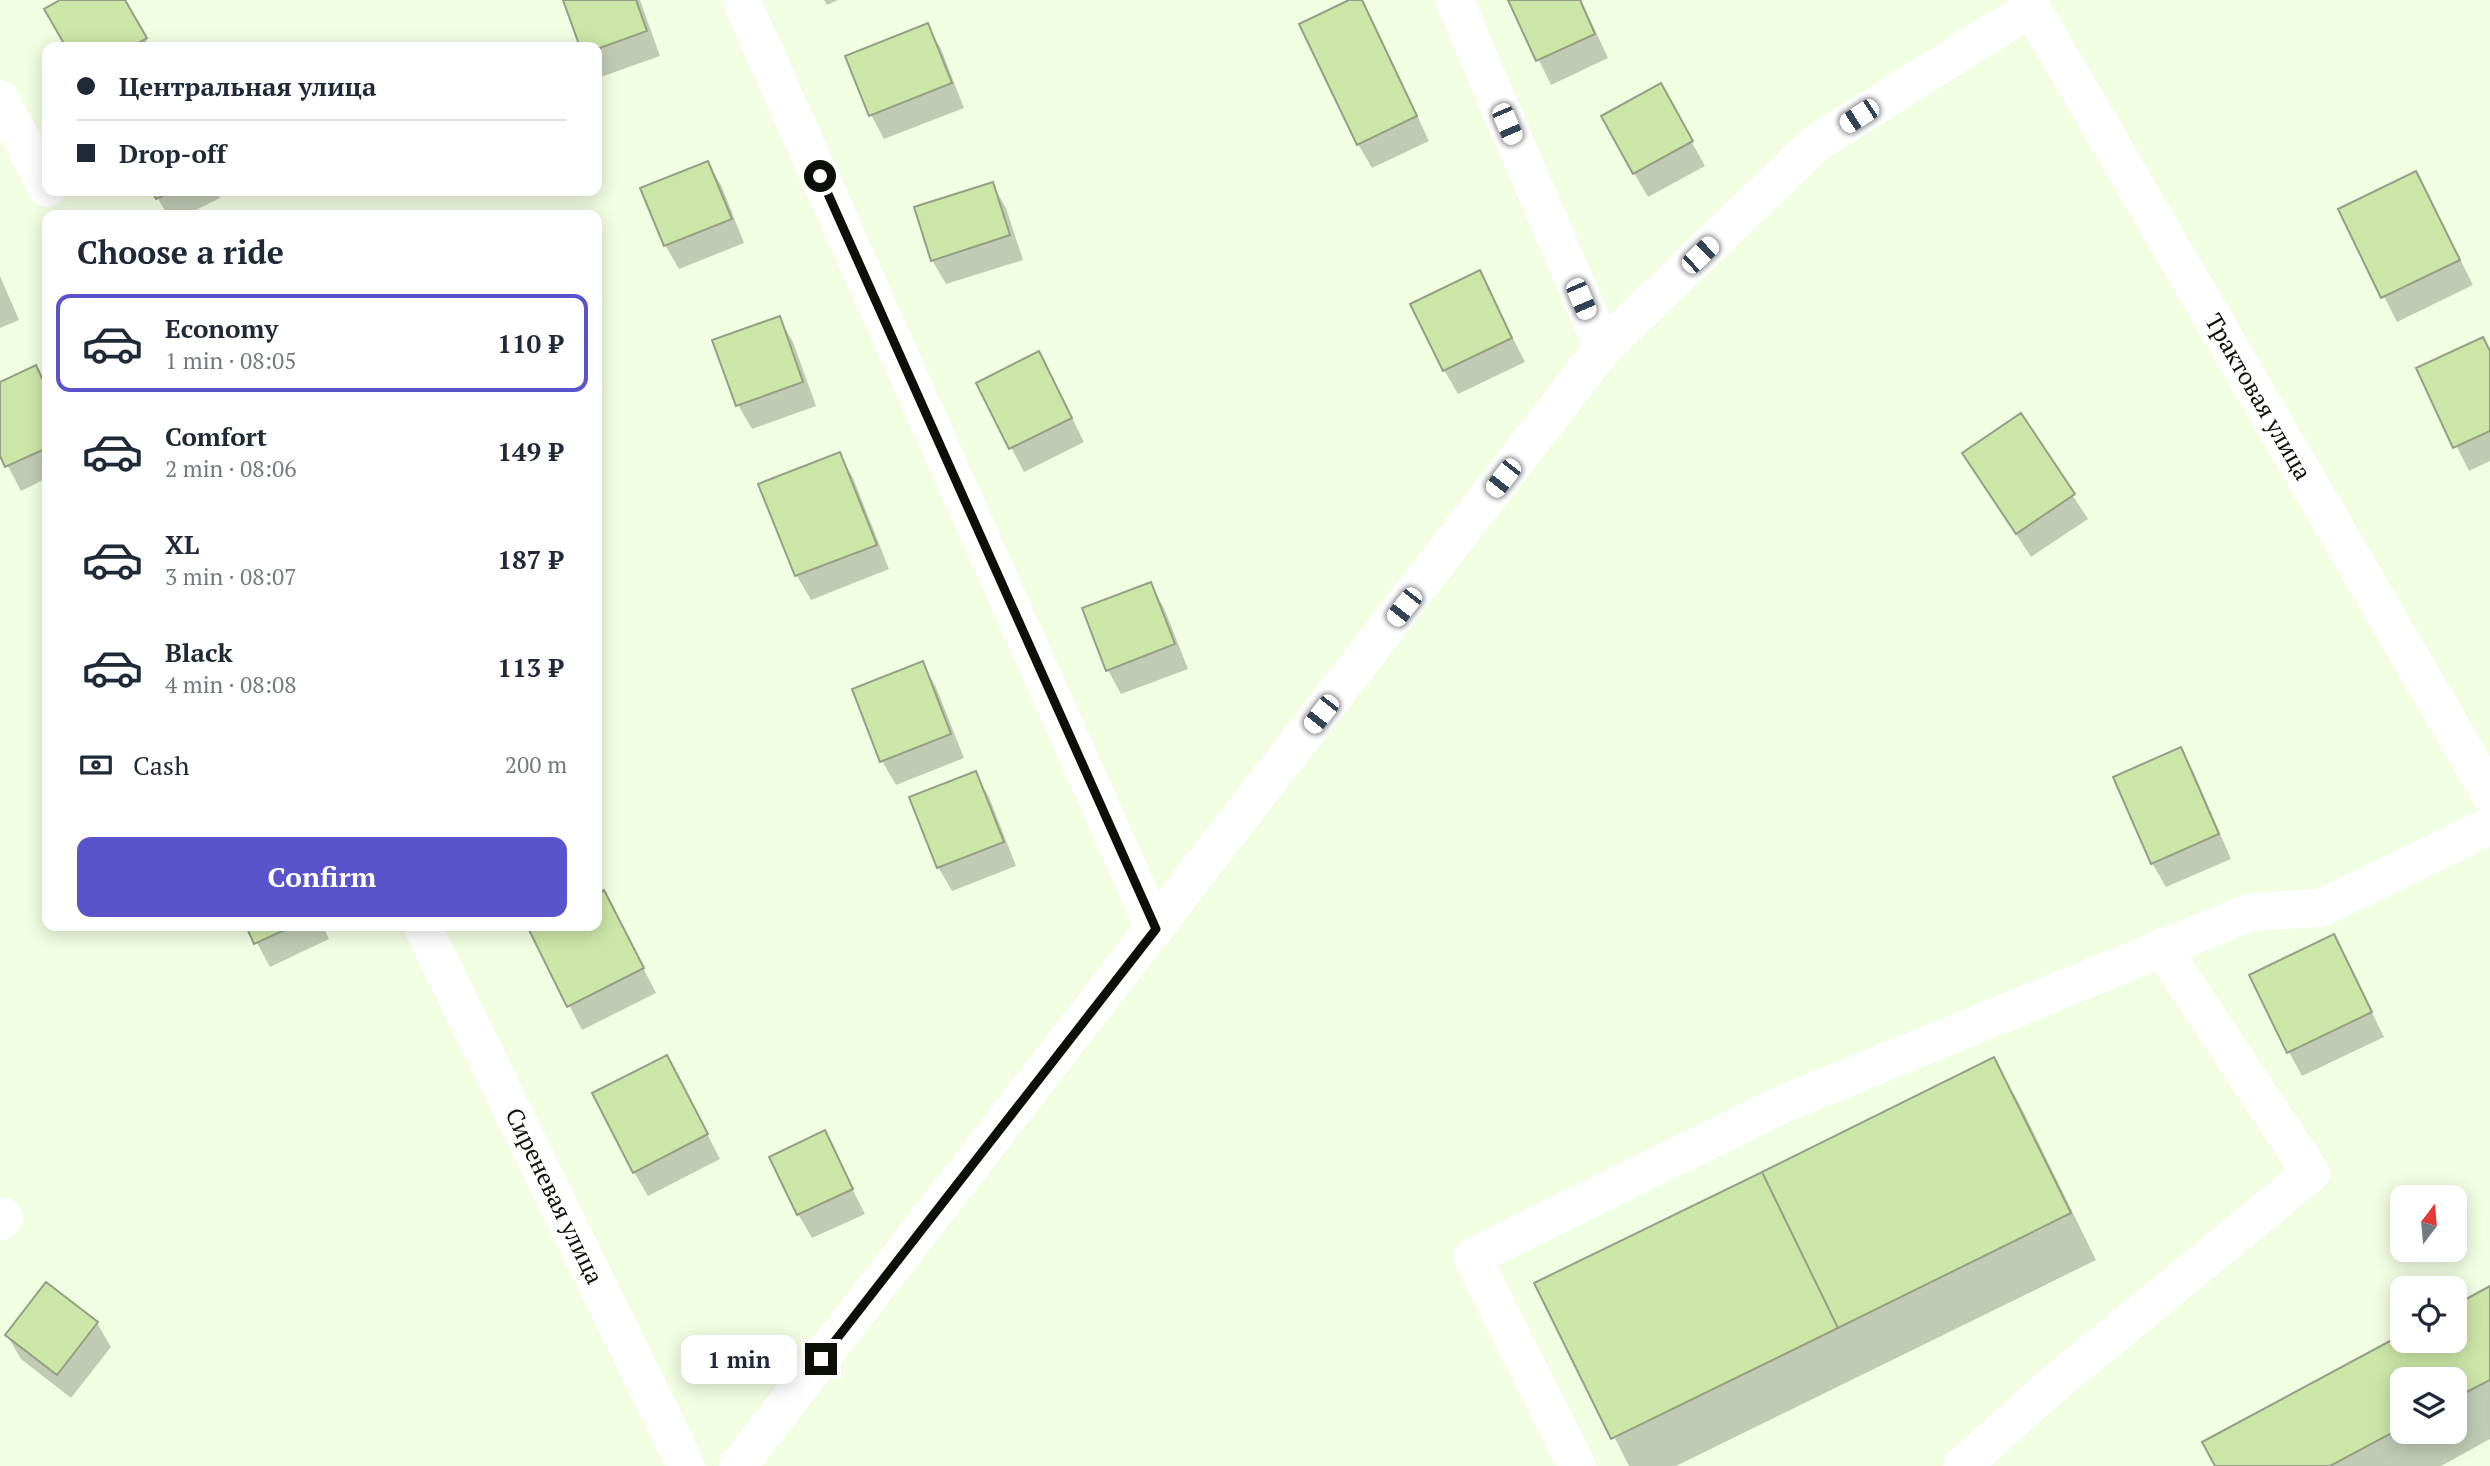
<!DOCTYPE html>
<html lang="en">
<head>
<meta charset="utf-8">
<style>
  body { margin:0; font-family:"PT Serif",serif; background:#f2f2f3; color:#1f2937; height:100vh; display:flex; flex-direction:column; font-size:26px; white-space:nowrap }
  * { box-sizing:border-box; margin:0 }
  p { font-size:23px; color:#747a83 }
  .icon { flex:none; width:38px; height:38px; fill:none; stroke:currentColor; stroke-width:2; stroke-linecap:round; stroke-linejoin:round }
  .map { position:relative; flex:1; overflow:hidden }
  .drawer { position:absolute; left:42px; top:210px; width:560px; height:721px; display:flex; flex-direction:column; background:#fff; border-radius:14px; box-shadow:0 4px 18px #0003 }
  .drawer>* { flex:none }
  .hud { position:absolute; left:42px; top:42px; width:560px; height:154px; border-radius:14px; box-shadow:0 4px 18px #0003; display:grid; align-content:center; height:154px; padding:0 35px; background:#fff }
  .needle { width:46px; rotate:16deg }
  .fabs { position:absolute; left:2390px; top:1185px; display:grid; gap:14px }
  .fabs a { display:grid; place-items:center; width:77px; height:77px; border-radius:14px; background:#fff; box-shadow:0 4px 18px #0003; font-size:35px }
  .end { position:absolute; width:32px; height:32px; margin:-16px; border:9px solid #0d1007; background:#fff; box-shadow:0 0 0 4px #fff }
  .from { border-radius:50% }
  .bubble { position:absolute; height:49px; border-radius:14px; background:#fff; box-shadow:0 4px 18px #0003; font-size:23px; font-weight:700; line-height:49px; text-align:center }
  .car { position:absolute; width:21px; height:42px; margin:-21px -10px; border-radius:9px; box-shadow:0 0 5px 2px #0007; background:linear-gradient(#fff 24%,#345 0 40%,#fff 0 76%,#345 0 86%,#fff 0) }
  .hud b { display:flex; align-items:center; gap:24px; height:66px; font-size:26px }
  .hud b+b { border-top:2px solid #e0e1e3 }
  .hud i { width:18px; height:18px; background:#1f2937 }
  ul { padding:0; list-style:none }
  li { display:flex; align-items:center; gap:21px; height:98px; margin:0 14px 10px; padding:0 21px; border:4px solid transparent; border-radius:14px }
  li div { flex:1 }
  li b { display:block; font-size:26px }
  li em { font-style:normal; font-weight:700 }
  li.on { border-color:#5954cc }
  li>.icon { width:63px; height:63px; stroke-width:1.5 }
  h2 { padding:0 35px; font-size:32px; line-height:84px }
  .pay { display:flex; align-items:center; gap:18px; height:77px; padding:0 35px; font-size:26px }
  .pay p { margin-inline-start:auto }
  .button { display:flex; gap:14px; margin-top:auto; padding:14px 35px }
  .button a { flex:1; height:80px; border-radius:14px; background:#5954cc; color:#fff; font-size:28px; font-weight:700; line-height:80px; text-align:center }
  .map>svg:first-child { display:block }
  .shadow { fill:#0003; fill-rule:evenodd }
  .building { fill:#cce6a7; stroke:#949f85; stroke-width:2 }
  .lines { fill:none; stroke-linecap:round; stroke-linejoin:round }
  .minor { stroke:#fff; stroke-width:38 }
  .route { stroke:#0d1007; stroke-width:9 }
  .labels { text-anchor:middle; stroke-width:5; stroke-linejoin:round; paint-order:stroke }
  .street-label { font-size:24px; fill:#0d1007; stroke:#fff }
</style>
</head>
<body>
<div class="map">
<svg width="2490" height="1466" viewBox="0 0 2490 1466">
  <rect width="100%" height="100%" fill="#f2fee2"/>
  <path class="shadow" d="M 64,0 L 123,0 L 150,47 L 68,47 L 47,10 Z
    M 564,0 L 640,0 L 660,56 L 598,78 L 597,47 L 581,47 Z
    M 824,0 L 838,0 L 827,5 Z
    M 1353,0 L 1360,0 L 1373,21 L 1429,141 L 1372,168 L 1358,144 Z
    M 1510,0 L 1581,0 L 1608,58 L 1551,85 Z
    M 927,25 L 941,49 L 964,108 L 884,139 L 871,115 Z
    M 1674,110 L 1705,166 L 1648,197 L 1634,173 Z
    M 708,163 L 722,187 L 744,243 L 679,269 L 665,245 Z
    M 992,184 L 1006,208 L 1023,260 L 946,284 L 932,260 Z
    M 154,191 L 217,191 L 220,198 L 186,215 L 167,215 Z
    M 2429,197 L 2473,285 L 2397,322 L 2340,210 Z
    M 1479,272 L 1525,362 L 1458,394 L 1444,370 Z
    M 0,276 L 19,320 L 0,328 Z
    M 779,318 L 793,342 L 816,406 L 752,429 L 738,405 Z
    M 2490,352 L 2490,461 L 2469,471 L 2418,369 Z
    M 35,367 L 47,388 L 47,478 L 21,491 L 0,451 L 0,384 Z
    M 1052,378 L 1084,442 L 1024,472 L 978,384 Z
    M 2021,416 L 2088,519 L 2031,557 L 1964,454 Z
    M 839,454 L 853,478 L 889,569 L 811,600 L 797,576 L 761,485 Z
    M 1150,584 L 1164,608 L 1188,669 L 1121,694 L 1108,670 Z
    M 922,663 L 936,687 L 964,758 L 896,785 L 882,761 Z
    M 2181,749 L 2194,773 L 2231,859 L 2166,887 L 2152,863 Z
    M 975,773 L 989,797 L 1016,866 L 952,891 L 938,867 Z
    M 604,892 L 656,993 L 582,1030 L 530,929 L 537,926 L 597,926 L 597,895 Z
    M 248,926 L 323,926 L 329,939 L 270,967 Z
    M 2334,936 L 2384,1037 L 2302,1076 L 2289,1052 Z
    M 1994,1060 L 2020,1105 L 2096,1260 L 1676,1466 L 1629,1466 L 1537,1284 Z
    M 680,1081 L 720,1159 L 648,1196 L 634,1172 Z
    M 824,1133 L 865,1214 L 812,1238 L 798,1214 Z
    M 2490,1288 L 2490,1439 L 2441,1466 L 2217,1466 L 2403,1340 L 2455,1340 ZM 2403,1379 L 2455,1379 L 2455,1432 L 2403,1432 Z
    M 97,1323 L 111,1347 L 71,1398 L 21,1359 L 7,1335 Z"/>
  <path class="building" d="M 60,0 L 125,0 L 147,38 L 131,47 L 66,47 L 44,9 Z
    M 563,0 L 636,0 L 647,31 L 597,49 L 580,47 Z
    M 1349,0 L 1362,0 L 1417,116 L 1357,145 L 1299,24 Z
    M 1508,0 L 1580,0 L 1595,34 L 1536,61 Z
    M 928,23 L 952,83 L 869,116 L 845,56 Z
    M 1661,83 L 1693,141 L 1633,174 L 1601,116 Z
    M 708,161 L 732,219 L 664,246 L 640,188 Z
    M 2416,171 L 2460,260 L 2381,298 L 2338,209 Z
    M 993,182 L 1010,235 L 931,261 L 914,207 Z
    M 152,191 L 173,191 L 156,199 Z
    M 1480,270 L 1512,338 L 1443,371 L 1410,304 Z
    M 780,316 L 803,382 L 736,406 L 712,340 Z
    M 2483,337 L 2490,351 L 2490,431 L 2453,448 L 2416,368 Z
    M 1039,351 L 1072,418 L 1009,449 L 976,383 Z
    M 36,365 L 47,389 L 47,448 L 5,467 L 0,456 L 0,382 Z
    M 2021,413 L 2075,494 L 2016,534 L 1962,453 Z
    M 840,452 L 877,545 L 795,576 L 758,484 Z
    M 1151,582 L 1175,644 L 1106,671 L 1082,608 Z
    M 923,661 L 951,734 L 880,762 L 852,689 Z
    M 2181,747 L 2219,834 L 2151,864 L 2113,777 Z
    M 976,771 L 1004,842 L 937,868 L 909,797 Z
    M 604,890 L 644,968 L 567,1007 L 528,928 L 597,926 L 597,894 Z
    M 246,926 L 293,926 L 254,944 Z
    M 2334,934 L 2372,1012 L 2287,1053 L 2249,975 Z
    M 667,1055 L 708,1134 L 633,1173 L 592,1093 Z
    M 1994,1057 L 2071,1213 L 1838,1328 L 1762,1172 Z
    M 825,1130 L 853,1189 L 797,1215 L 769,1157 Z
    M 1762,1172 L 1838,1328 L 1611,1439 L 1534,1283 Z
    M 46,1282 L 98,1322 L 57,1375 L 5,1335 Z
    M 2490,1286 L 2490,1380 L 2455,1398 L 2455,1379 L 2403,1379 L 2403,1427 L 2330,1466 L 2215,1466 L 2202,1442 L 2403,1334 L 2403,1340 L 2455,1340 L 2455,1305 Z"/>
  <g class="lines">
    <path class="minor" d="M 741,0 L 1155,929
      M 1454,0 L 1603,348
      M 2027,0 L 2490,794
      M 0,99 L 47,188
      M 422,926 L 686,1466
      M 0,1222 L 4,1217
      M 738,1466 L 1603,348 L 1816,143 L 2031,8
      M 1577,1466 L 1472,1257 L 1778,1106 L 2251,912 L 2321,908 L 2490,826
      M 1962,1466 L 2049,1388 L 2311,1173 L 2161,947"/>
  </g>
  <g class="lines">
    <path class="route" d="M 820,176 L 1156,929 L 821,1359"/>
  </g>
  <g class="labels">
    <g class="street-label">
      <text transform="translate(2258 397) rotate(60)" y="8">Трактовая улица</text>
      <text transform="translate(554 1196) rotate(64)" y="8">Сиреневая улица</text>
    </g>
  </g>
</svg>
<div class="fabs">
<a><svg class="needle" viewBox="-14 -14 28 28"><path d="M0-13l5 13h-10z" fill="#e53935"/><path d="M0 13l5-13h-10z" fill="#747a83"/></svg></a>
<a><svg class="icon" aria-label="locate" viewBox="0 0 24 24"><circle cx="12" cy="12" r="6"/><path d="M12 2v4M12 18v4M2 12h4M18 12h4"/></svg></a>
<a><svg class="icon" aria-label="layers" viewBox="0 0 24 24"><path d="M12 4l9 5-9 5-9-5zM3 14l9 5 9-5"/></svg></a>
</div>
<i class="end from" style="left:820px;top:176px"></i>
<i class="end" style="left:821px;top:1359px"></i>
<div class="bubble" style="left:681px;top:1335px;width:116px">1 min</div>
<i class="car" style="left:1859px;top:116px;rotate:237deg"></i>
<i class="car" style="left:1507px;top:124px;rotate:157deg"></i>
<i class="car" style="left:1700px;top:255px;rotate:46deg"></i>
<i class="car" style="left:1581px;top:299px;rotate:157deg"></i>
<i class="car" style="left:1503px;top:478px;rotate:218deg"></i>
<i class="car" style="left:1404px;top:607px;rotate:218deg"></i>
<i class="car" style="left:1321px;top:714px;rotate:218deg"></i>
<div class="hud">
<b><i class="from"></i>Центральная улица</b>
<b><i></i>Drop-off</b>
</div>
<section class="drawer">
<h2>Choose a ride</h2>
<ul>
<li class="on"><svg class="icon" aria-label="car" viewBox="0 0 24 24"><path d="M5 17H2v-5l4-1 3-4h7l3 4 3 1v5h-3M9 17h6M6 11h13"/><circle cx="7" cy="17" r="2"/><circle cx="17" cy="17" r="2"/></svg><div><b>Economy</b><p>1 min · 08:05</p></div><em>110 ₽</em></li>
<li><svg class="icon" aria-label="car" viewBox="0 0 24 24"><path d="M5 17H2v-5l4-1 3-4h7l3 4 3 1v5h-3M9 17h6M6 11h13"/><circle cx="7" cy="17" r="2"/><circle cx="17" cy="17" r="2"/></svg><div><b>Comfort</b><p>2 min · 08:06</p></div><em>149 ₽</em></li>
<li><svg class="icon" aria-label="car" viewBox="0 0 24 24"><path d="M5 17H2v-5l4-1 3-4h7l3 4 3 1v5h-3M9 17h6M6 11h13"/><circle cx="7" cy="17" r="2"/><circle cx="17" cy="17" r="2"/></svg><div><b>XL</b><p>3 min · 08:07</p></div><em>187 ₽</em></li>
<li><svg class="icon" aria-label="car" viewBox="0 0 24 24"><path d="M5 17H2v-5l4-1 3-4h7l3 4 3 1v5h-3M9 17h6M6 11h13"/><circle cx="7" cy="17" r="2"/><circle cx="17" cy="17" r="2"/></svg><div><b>Black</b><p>4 min · 08:08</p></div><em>113 ₽</em></li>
</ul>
<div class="pay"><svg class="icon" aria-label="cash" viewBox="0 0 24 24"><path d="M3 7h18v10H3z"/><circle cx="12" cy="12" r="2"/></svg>Cash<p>200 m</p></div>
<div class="button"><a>Confirm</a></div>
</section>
</div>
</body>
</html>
